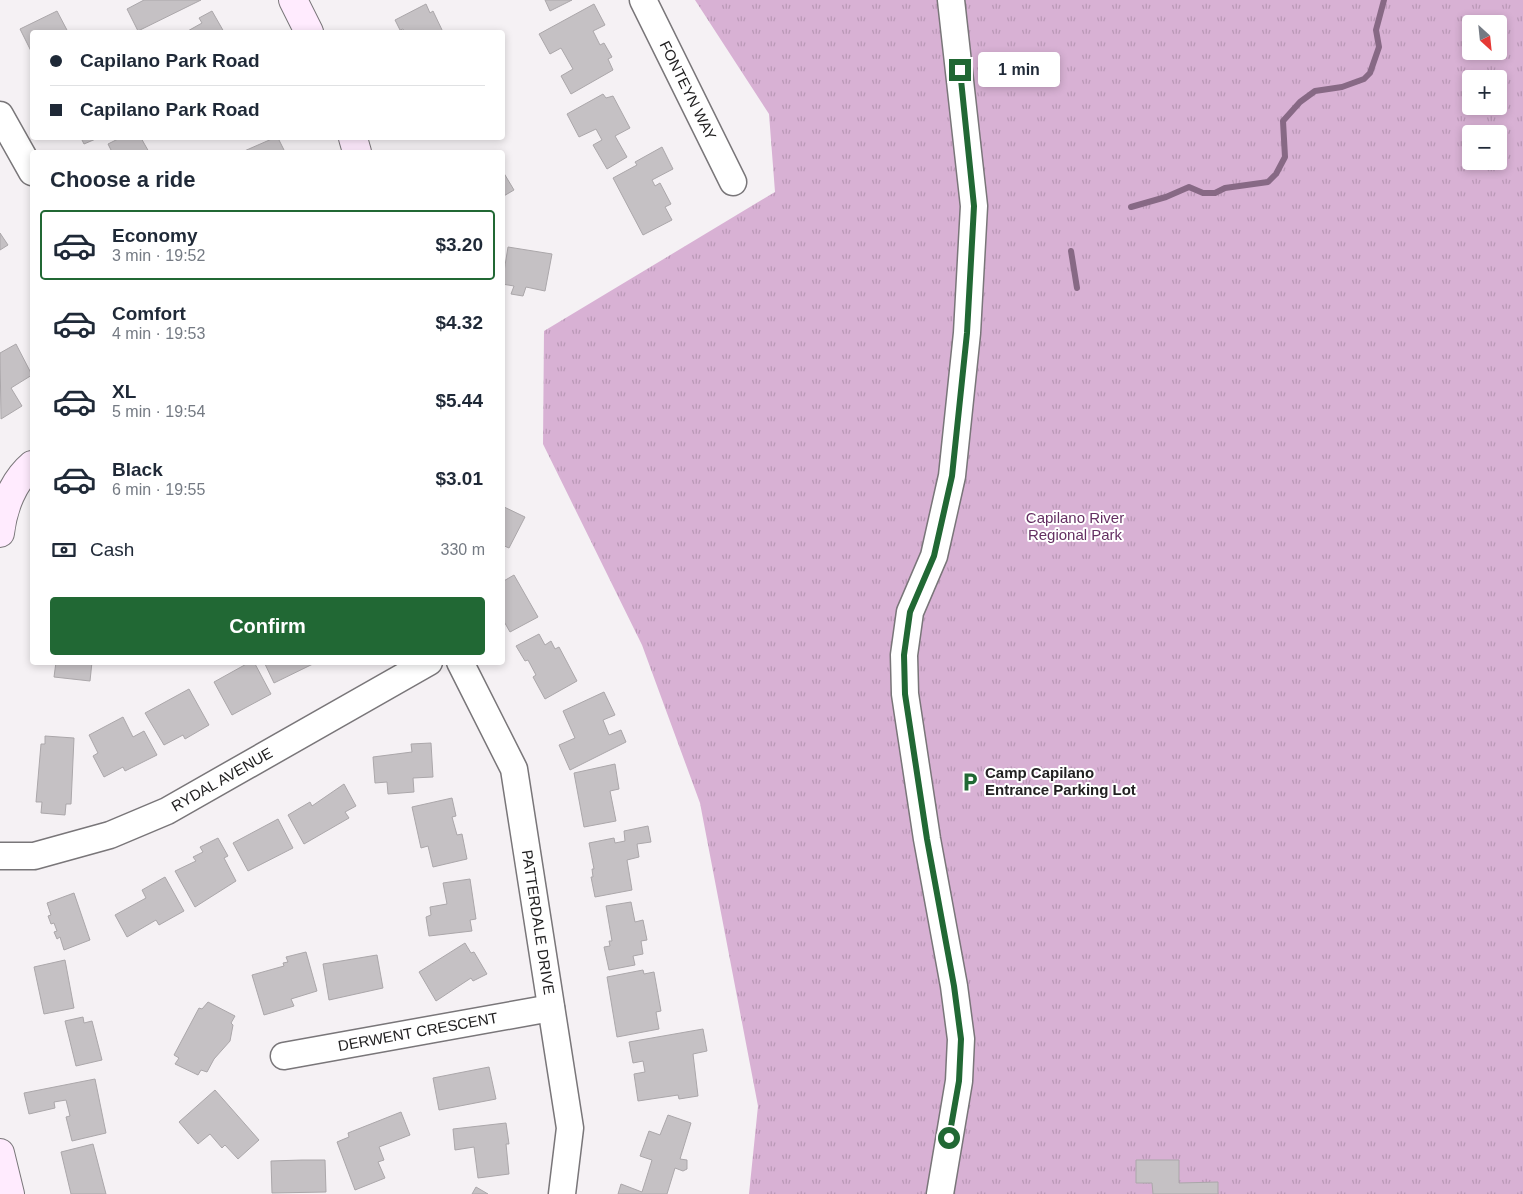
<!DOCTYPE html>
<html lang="en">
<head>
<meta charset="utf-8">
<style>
  body { margin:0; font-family:Arial,sans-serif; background:#f2f2f3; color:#1f2937; height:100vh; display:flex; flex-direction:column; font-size:19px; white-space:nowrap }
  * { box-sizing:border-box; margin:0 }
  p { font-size:16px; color:#747a83 }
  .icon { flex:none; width:28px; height:28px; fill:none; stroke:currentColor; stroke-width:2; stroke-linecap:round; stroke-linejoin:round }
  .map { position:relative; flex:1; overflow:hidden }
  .drawer { position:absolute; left:30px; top:150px; width:475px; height:515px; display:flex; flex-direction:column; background:#fff; border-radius:5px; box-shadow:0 2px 8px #0003 }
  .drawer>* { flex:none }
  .banner { position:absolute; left:30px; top:30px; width:475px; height:110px; border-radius:5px; box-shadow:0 2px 8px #0003; display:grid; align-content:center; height:110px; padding:0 20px; background:#fff }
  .needle { width:32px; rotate:153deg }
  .tools { position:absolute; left:1462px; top:15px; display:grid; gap:10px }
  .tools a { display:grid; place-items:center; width:45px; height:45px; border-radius:5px; background:#fff; box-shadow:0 2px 8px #0003; font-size:25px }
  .end { position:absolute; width:22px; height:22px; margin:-11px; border:6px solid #216834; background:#fff; box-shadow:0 0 0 2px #fff }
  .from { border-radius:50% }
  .bubble { position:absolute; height:35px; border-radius:5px; background:#fff; box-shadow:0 2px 8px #0003; font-size:16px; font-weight:800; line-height:35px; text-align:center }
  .banner b { display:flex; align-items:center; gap:18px; height:48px; font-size:19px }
  .banner b+b { border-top:1px solid #e0e1e3 }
  .banner i { width:12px; height:12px; background:#1f2937 }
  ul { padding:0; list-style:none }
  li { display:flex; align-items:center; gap:15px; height:70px; margin:0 10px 8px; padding:0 10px; border:2px solid transparent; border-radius:5px }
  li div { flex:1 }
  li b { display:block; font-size:19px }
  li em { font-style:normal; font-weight:800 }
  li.active { border-color:#216834 }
  li>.icon { width:45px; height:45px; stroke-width:1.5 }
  h2 { padding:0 20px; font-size:22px; line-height:60px }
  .pay { display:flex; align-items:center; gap:12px; height:55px; padding:0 20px; font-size:19px }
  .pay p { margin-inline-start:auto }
  .action { display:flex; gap:10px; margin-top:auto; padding:10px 20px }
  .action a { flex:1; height:58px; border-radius:5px; background:#216834; color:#fff; font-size:20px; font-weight:800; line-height:58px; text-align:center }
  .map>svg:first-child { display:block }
  .park { fill:url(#park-tufts); fill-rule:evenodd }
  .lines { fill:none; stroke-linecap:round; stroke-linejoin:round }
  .stream { stroke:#876985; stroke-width:6 }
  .building { fill:#c5c1c4; stroke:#aba7aa }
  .street-casing { stroke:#797679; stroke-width:29 }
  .secondary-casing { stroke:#797679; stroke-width:30 }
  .street { stroke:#fff; stroke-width:26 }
  .secondary { stroke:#ffebfe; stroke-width:28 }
  .route { stroke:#216834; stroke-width:6 }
  .labels { text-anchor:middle; stroke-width:4; stroke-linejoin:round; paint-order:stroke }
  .street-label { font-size:15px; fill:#222122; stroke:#fff }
  .park-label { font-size:15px; fill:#642f62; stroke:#fff }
  .poi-label { font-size:15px; font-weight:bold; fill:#222122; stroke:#fff; text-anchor:start }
</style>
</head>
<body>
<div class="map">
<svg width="1523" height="1194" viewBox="0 0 1523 1194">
  <defs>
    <pattern id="park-tufts" width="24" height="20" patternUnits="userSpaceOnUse" patternTransform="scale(1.25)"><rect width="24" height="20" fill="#d8b1d4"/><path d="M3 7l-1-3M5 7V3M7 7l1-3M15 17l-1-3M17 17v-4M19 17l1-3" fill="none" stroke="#b998b6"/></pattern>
  </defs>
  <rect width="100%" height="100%" fill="#f5f1f4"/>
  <path class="park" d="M 695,0 L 1523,0 L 1523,1194 L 749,1194 L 758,1106 L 700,803 L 642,645 L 543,444 L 544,331 L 775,192 L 769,114 ZM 1471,24 L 1499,24 L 1499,51 L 1471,51 ZM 1471,79 L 1499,79 L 1499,106 L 1471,106 ZM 1471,134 L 1499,134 L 1499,161 L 1471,161 Z"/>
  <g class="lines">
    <path class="stream" d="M 1131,207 L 1166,197 L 1189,187 L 1203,193 L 1215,193 L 1225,188 L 1268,182 L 1276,174 L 1285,157 L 1283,121 L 1300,102 L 1315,91 L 1342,87 L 1364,79 L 1370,73 L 1379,47 L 1376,30 L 1384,0
      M 1071,251 L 1077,288"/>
  </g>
  <path class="building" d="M 144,0 L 201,0 L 138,31 L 127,9 Z
    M 545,0 L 572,0 L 550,11 Z
    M 426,4 L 430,13 L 433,11 L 443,32 L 405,32 L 403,29 L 400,30 L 395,20 Z
    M 594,4 L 605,25 L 593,31 L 600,45 L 604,43 L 612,57 L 608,59 L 613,70 L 571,94 L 561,76 L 573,69 L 561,48 L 550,54 L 539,34 Z
    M 57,11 L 68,32 L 32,32 L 32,53 L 20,29 Z
    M 212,11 L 224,32 L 186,32 L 202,23 L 199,18 Z
    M 603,94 L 606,98 L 613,96 L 630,128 L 615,136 L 627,157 L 607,169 L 593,145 L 602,140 L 596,129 L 579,137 L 567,114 Z
    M 81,138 L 98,138 L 84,144 Z
    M 120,138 L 141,138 L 149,152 L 112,152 L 108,144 Z
    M 274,138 L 278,138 L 285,152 L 242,152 Z
    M 662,147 L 673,169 L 652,180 L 655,186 L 660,183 L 671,204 L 665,207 L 672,220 L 643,235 L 613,178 L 637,165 L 635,162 Z
    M 502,170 L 514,190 L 502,197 Z
    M 0,233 L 8,245 L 0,250 Z
    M 508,247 L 552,254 L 545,291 L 526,287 L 523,296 L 511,294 L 514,286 L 502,284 Z
    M 16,344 L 32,375 L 11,388 L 22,406 L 1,419 L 0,353 Z
    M 502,506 L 525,517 L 509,548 L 502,545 Z
    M 514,575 L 538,617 L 510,632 L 502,618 L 502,582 Z
    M 539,634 L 545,645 L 551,641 L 555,649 L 559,647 L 577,681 L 545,699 L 533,677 L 536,675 L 528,660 L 525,661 L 516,646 Z
    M 56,662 L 92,662 L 90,681 L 54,677 Z
    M 250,662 L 254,662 L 271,694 L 232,715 L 214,682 Z
    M 264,662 L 317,662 L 274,683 Z
    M 189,689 L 209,725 L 185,739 L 183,735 L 164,745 L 145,713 Z
    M 604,692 L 615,715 L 603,720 L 609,735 L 621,730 L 626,742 L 570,770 L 559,745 L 575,738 L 563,711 Z
    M 123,717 L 133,737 L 144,731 L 157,755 L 125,771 L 123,767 L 104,777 L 93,756 L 98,753 L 89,735 Z
    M 45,736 L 74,738 L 71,804 L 66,804 L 65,815 L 41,813 L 42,802 L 36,802 L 41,744 L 45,744 Z
    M 431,743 L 433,777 L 413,778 L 414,792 L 388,794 L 387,782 L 375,783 L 373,757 L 412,752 L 411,744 Z
    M 615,764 L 619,789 L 610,791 L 616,821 L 584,827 L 574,773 Z
    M 344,784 L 356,806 L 345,812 L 349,818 L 304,844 L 288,815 L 310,802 L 312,806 Z
    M 452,798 L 456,816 L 452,817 L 457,835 L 462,834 L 467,859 L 433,867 L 428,846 L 421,848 L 412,807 Z
    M 278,819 L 293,848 L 248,871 L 233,843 Z
    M 648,826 L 651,842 L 637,844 L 639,857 L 627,860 L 632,890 L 595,897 L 591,877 L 593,877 L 592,869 L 594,869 L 589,843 L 614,838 L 615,843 L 625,841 L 624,831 Z
    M 218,838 L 228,856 L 224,858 L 236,881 L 195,907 L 175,871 L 196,861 L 193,857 L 203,852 L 200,847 Z
    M 165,877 L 184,911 L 159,925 L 156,920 L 127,937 L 115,915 L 146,898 L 142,890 Z
    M 470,879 L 476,919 L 470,920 L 472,931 L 429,936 L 426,917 L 431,915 L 430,907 L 447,904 L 443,883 Z
    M 74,893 L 90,940 L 64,950 L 60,937 L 57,939 L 54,932 L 57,931 L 54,923 L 51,924 L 48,916 L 51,915 L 47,903 Z
    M 631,902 L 635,922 L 643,920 L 647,940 L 641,941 L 643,954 L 633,956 L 635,965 L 609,970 L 604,947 L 610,946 L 609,941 L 612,941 L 606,906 Z
    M 465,943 L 471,953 L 474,952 L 487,974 L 473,981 L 471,978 L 436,1001 L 419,972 Z
    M 306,952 L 317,991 L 291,999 L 294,1006 L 264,1015 L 252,975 L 284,966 L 283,963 L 288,962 L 286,957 Z
    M 377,955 L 383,988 L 329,1000 L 323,964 Z
    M 65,960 L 74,1008 L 44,1014 L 34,967 Z
    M 643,970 L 644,974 L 654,972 L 661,1011 L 656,1012 L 659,1029 L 617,1037 L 607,977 Z
    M 208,1002 L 235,1016 L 231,1023 L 233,1025 L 230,1041 L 214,1059 L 207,1072 L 201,1070 L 198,1075 L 175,1064 L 179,1058 L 174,1055 L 199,1008 L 202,1009 Z
    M 83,1017 L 84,1023 L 92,1021 L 102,1060 L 76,1066 L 65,1021 Z
    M 703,1029 L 707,1051 L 693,1054 L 698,1096 L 679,1099 L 678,1095 L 638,1101 L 634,1074 L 645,1072 L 643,1061 L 633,1063 L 629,1042 Z
    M 489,1067 L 496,1099 L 439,1110 L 433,1078 Z
    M 95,1079 L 106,1133 L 72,1141 L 66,1117 L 70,1116 L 66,1100 L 54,1102 L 55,1108 L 29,1114 L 24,1093 Z
    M 215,1090 L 259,1140 L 238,1159 L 225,1145 L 222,1148 L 210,1134 L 198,1144 L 179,1122 Z
    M 401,1112 L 410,1135 L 379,1147 L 384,1160 L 378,1162 L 385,1178 L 355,1190 L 337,1142 L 349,1137 L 348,1133 Z
    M 668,1115 L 691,1123 L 680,1159 L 687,1160 L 687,1169 L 683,1171 L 675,1168 L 667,1194 L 618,1194 L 621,1184 L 642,1192 L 652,1160 L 640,1156 L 649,1131 L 660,1135 Z
    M 506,1123 L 509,1144 L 506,1144 L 509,1174 L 478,1178 L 474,1147 L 455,1150 L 453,1129 Z
    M 93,1144 L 106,1194 L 71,1194 L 61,1152 Z
    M 302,1160 L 325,1160 L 326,1192 L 272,1193 L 271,1161 Z
    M 1136,1160 L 1179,1160 L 1179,1183 L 1218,1182 L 1218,1194 L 1153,1194 L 1152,1183 L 1136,1183 Z
    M 476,1187 L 488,1194 L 472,1194 Z"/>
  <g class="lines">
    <defs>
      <g id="street">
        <path id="s1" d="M 643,0 L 733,182"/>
        <path d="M 0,115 L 32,172"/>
        <path id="s2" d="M 460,662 L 514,769 L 570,1128 L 562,1194"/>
        <path id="s3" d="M 0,856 L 34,856 L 110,835 L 167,811 L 429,662"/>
        <path id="s4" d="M 284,1056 L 551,1008"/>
        <path d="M 940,1194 L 959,1081 L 961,1039 L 954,986 L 927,839 L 905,694 L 904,655 L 910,612 L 934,556 L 952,476 L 967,333 L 974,206 L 951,0"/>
      </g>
      <path id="secondary" d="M 293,0 L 309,32
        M 353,138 L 357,152
        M 0,533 C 3,508 13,481 32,465
        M 0,1153 L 10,1194"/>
    </defs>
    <use href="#street" class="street-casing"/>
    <use href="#secondary" class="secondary-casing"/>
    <use href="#street" class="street"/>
    <use href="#secondary" class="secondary"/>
  </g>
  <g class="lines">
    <path class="route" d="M 949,1138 L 959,1081 L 961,1039 L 954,986 L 927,839 L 905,694 L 904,655 L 910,612 L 934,556 L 952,476 L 967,333 L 974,206 L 960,70"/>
  </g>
  <defs>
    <symbol id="parking-bare" viewBox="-9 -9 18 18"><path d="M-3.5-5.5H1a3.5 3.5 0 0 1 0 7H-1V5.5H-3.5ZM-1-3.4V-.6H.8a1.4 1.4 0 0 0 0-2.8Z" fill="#216834" stroke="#fff" stroke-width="2.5" paint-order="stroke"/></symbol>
  </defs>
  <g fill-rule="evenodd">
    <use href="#parking-bare" x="956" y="768" width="28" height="28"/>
  </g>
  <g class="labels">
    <g class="street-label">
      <text dy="5" stroke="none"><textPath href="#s1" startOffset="101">FONTEYN WAY</textPath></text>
      <text dy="5" stroke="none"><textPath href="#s3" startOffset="238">RYDAL AVENUE</textPath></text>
      <text dy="5" stroke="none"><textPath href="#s2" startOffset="275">PATTERDALE DRIVE</textPath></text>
      <text dy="5" stroke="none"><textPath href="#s4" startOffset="136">DERWENT CRESCENT</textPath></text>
    </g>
    <g class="park-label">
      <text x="1075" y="523">Capilano River<tspan x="1075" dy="17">Regional Park</tspan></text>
    </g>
    <g class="poi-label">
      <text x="985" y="778">Camp Capilano<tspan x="985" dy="17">Entrance Parking Lot</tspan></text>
    </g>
  </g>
</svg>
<div class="tools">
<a><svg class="needle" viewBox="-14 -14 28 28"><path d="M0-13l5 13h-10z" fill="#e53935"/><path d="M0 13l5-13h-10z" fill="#747a83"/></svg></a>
<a>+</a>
<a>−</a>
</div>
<i class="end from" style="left:949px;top:1138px"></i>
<i class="end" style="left:960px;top:70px"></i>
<div class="bubble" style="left:978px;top:52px;width:82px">1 min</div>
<div class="banner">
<b><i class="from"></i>Capilano Park Road</b>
<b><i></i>Capilano Park Road</b>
</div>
<section class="drawer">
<h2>Choose a ride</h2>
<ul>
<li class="active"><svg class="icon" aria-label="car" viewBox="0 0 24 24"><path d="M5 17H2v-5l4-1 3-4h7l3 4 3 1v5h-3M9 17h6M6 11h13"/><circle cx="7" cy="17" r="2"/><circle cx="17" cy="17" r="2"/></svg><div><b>Economy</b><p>3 min · 19:52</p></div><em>$3.20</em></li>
<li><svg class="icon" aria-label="car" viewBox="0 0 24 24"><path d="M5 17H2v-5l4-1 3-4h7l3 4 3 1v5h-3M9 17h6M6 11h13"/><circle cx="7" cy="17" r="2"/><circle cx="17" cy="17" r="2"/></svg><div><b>Comfort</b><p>4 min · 19:53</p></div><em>$4.32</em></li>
<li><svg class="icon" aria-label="car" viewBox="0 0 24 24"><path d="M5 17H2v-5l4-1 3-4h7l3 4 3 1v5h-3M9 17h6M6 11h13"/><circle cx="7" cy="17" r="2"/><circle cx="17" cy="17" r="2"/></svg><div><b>XL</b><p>5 min · 19:54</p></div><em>$5.44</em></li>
<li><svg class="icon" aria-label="car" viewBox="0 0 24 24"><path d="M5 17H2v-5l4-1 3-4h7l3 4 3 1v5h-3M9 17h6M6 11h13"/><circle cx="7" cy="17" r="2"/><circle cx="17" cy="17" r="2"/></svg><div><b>Black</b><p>6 min · 19:55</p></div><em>$3.01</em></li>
</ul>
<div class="pay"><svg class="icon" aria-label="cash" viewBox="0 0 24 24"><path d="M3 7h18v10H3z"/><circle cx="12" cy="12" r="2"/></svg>Cash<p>330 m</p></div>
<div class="action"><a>Confirm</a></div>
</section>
</div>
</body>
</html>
